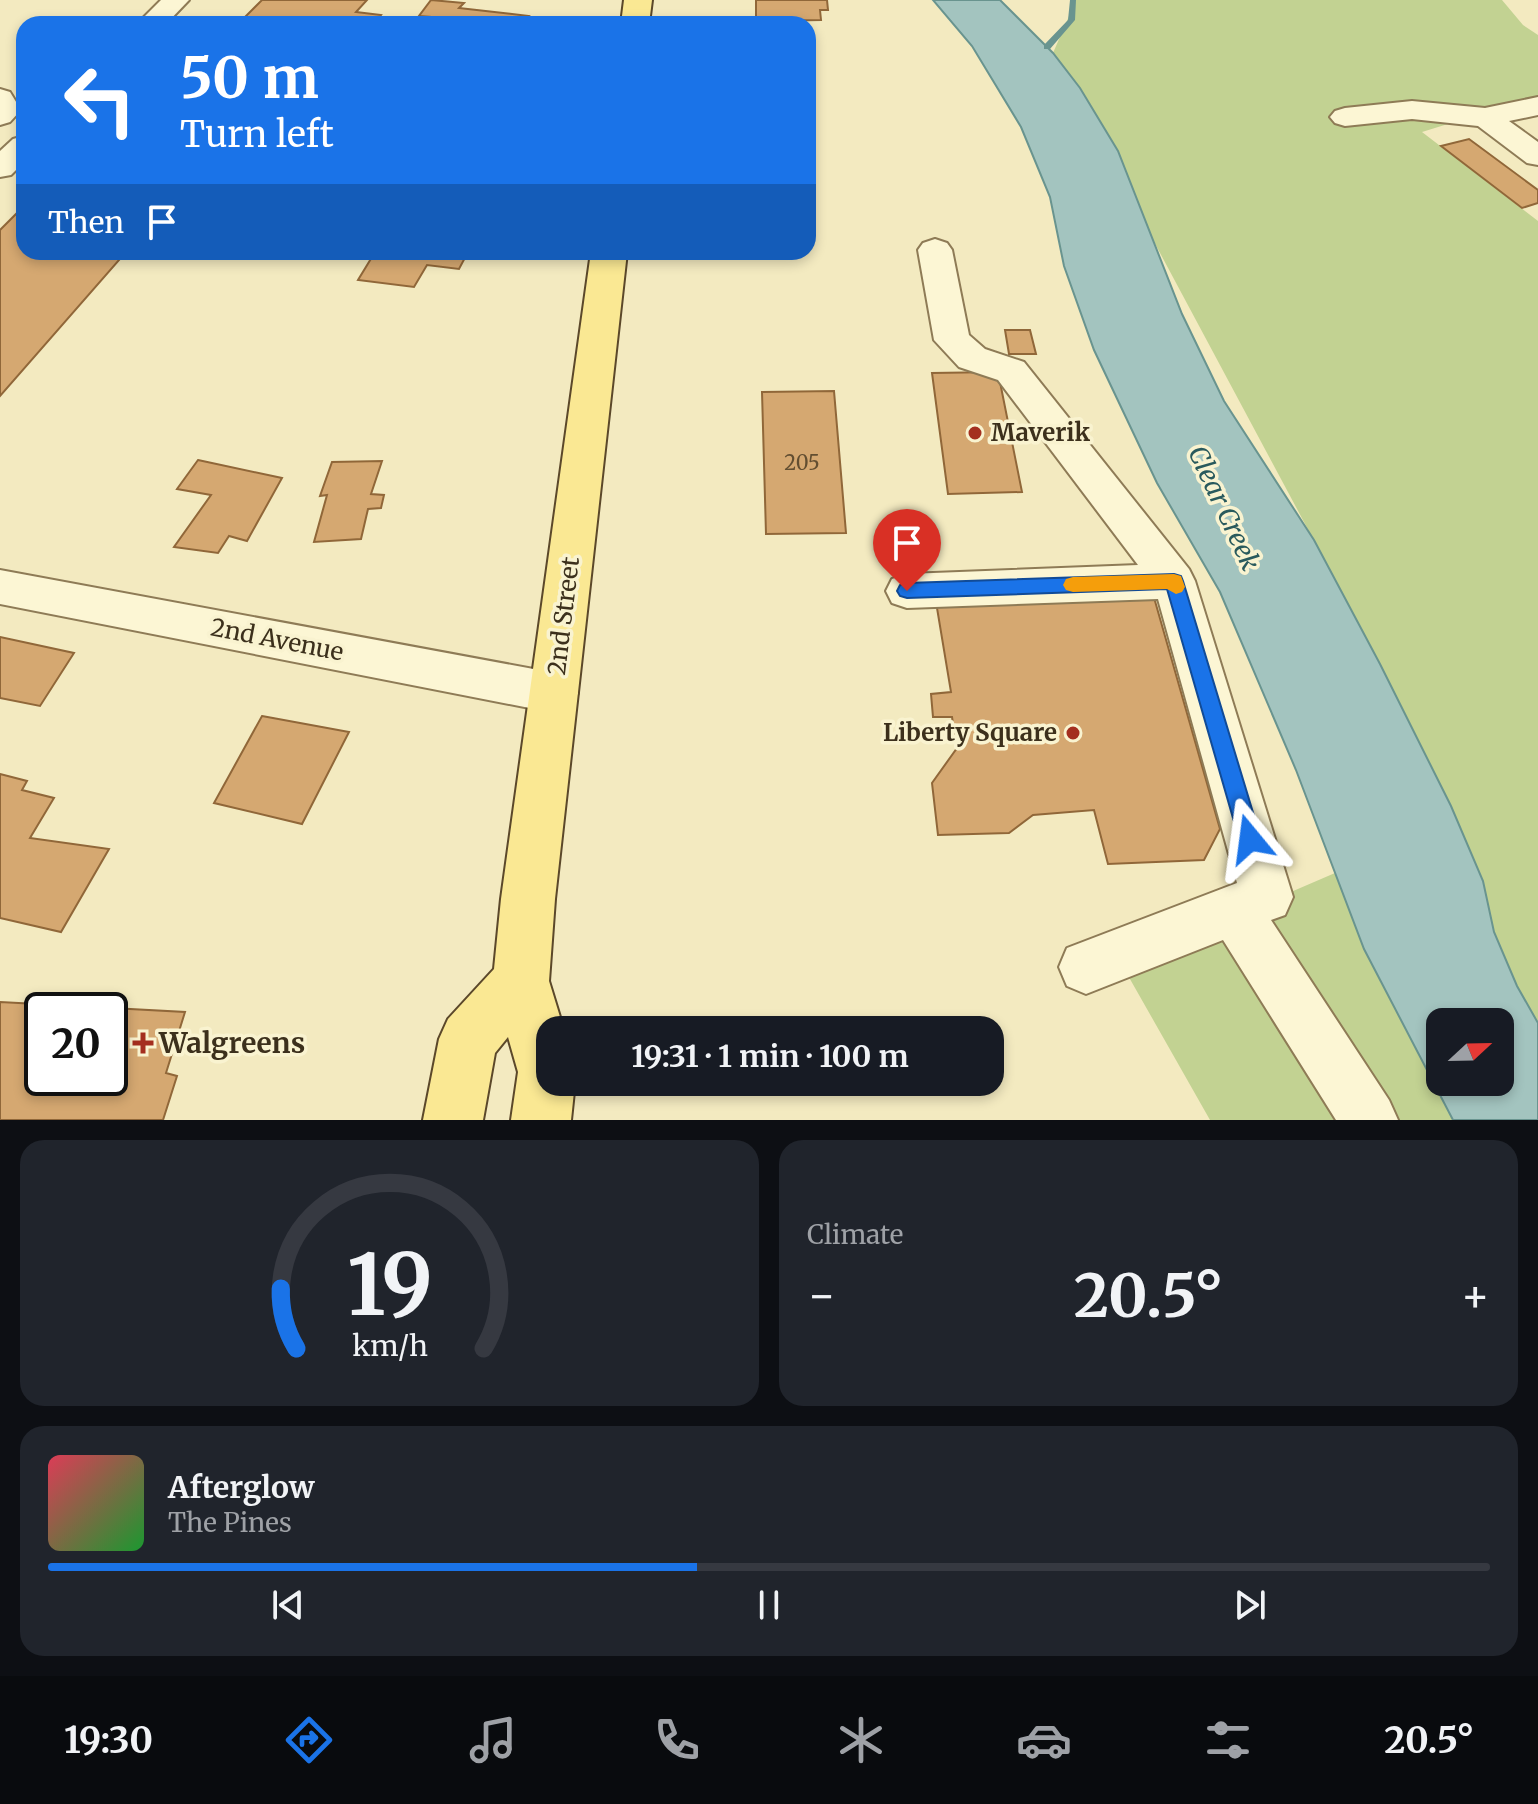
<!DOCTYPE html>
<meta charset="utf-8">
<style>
body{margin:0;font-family:Merriweather,serif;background:#20242c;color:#f1f3f6;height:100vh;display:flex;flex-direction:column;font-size:30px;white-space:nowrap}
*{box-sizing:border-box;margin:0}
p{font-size:26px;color:#9ea1a6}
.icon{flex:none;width:44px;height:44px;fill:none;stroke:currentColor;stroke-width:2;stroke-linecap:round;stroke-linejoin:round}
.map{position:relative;height:1120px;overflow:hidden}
.details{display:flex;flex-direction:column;gap:20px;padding:20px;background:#0d0f14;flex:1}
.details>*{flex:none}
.banner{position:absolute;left:16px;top:16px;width:800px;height:244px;border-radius:24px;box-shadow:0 4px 12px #0003;background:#1a73e8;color:#fff;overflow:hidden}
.needle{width:52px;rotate:68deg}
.controls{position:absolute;left:1426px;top:1008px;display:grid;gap:16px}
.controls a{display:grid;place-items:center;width:88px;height:88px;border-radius:16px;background:#171b24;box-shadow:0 4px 12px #0003;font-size:40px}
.speed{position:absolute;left:24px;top:992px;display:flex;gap:16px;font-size:40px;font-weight:700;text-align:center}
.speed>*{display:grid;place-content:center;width:104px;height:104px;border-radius:50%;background:#171b24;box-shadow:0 4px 12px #0003;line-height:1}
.speed .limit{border:4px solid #111;border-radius:12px;background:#fff;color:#111}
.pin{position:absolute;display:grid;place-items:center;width:68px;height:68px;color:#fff;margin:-82px -34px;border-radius:50% 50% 50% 0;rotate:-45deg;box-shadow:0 0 8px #0007}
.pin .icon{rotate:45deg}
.me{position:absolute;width:88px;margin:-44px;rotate:344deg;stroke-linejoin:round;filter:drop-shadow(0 0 6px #0008)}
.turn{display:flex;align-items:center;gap:28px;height:168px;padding:0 32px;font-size:36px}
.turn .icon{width:104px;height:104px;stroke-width:2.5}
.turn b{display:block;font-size:56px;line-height:68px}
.then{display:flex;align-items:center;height:76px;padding:0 32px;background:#0003;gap:16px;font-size:30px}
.big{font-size:60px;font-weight:700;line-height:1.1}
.details .tile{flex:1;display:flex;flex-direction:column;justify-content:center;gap:12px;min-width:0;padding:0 28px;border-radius:24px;background:#20242c}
.details .dial{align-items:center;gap:0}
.dial svg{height:208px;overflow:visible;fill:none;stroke:#363941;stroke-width:7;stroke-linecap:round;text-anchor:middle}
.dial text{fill:#f1f3f6;stroke:none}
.song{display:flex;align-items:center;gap:24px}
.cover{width:96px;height:96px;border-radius:12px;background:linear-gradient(135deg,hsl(350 70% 55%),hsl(130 70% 35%))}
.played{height:8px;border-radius:4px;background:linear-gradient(90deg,#1a73e8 45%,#363941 45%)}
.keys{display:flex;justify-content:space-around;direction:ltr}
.heat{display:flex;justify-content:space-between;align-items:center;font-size:44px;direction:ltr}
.details .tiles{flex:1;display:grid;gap:20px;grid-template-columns:1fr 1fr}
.tile:last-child{grid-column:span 2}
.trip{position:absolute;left:536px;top:1016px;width:468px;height:80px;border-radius:24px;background:#171b24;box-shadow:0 4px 12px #0003;font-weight:700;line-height:80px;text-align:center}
.menu{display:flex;height:128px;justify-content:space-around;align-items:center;background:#090b0e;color:#9ea1a6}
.menu .icon{width:56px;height:56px}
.menu .selected{color:#1a73e8}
.menu b{font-size:36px;color:#f1f3f6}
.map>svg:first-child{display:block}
.green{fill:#c2d292}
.water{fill:#a3c4bf;stroke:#69948f;stroke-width:2;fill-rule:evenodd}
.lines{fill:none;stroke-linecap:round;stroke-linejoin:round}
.stream{fill:#69948f;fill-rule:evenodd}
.building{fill:#d5a871;stroke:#906739;stroke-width:2;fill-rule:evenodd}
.minor-casing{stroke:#8e7b56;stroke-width:4}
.major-casing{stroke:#5b482a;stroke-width:4}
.minor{fill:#fcf6d4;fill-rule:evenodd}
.major{fill:#fae893;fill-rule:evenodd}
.route{fill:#1a73e8;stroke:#114b97;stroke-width:2}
.slow{fill:#f59e0b}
.poi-dot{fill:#a42f1f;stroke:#f9f3d0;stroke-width:3}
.labels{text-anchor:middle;stroke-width:7;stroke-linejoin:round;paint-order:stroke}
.number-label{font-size:20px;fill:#624e31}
.poi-label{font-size:24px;font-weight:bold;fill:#3c301c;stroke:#f9f3d0;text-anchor:start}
.street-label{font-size:24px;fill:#3c301c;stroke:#f9f3d0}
.water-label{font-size:26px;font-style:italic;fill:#295a5d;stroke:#f9f3d0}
.near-poi-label{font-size:28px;font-weight:bold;fill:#3c301c;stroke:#f9f3d0;text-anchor:start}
</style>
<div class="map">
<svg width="1538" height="1120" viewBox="0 0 1538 1120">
<rect width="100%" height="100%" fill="#f3eac0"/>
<g class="green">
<polygon points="1076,0 1502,0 1523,25 1538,35 1538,96 1422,132 1538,221 1538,1023 1517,986 1494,932 1483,881 1451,806 1380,664 1053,53"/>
<polygon points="1335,873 1364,949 1453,1120 1210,1120 1122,965"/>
</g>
<path class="water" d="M933 0H1000L1053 53 1080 88 1118 151 1182 314 1224 401 1314 540 1380 664 1451 806 1483 881 1494 932 1517 986 1538 1023V1120H1453L1364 949 1296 770 1220 592 1157 483 1094 350 1064 266 1050 197 1021 127 972 46ZM1440 1022H1500V1082H1440Z"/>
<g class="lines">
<polygon class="stream" points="1070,0 1076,0 1075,20 1050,49 1044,49 1044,45 1068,20"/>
</g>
<g class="building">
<polygon points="262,0 367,0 356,12 381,15 374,24 241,21"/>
<polygon points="431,0 464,3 459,8 529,16 524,24 441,24 446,18 419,16"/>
<polygon points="756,0 827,0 828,10 820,10 821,20 756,21"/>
<polygon points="1469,139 1538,190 1538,203 1522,208 1441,146"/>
<polygon points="24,206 24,252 126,252 0,396 0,230"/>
<polygon points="329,252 468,252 459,269 427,265 414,287 358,280 372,257"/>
<polygon points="1005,330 1030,330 1036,354 1009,354"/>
<polygon points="998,372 1022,492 948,494 932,373"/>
<polygon points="834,391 846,533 766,534 762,392"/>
<polygon points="198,460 282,478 247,541 229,536 218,553 174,547 211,495 177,489"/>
<polygon points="382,461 371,494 384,495 381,508 368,509 361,539 314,542 327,495 320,496 332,462"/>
<polygon points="1151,587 1220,829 1204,860 1108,864 1094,810 1033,815 1009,833 938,835 932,783 957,748 952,717 933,717 931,694 951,692 935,596"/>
<polygon points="0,637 74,653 40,706 0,698"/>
<polygon points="262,716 349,732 302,824 214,803"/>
<polygon points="0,774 27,781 22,790 54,798 30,838 109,849 61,932 0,918"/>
<path d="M0 1002 185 1012 166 1073 177 1076 163 1120H0ZM42 1010H110V1078H42Z"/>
</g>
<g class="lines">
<defs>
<g id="minor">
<polygon points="161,0 189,0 166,24 137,24"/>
<polygon points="0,89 10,92 21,110 10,122 0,125"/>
<polygon points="1538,97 1538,115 1509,121 1538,142 1538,165 1527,163 1478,126 1412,119 1345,126 1335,123 1330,117 1335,111 1345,108 1412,101 1485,108"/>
<polygon points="24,136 24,162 11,175 0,177 0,151 13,139"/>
<polygon points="935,239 947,243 952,250 969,335 985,349 1024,362 1189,569 1195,581 1293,897 1285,915 1271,920 1389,1100 1398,1120 1336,1120 1223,940 1086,994 1067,986 1059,967 1067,948 1237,883 1158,599 907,608 892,603 886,591 892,579 907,574 1138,565 998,380 959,367 934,340 918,250 923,243"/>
<polygon points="0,570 555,673 571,679 578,693 571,707 555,713 0,604"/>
</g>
<g id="major">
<polygon points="624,0 652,0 649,24 621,24"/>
<polygon points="591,252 627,252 555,899 549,981 564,1030 550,1030 550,1082 575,1082 571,1120 511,1120 518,1072 508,1037 495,1053 483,1120 423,1120 439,1039 448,1019 494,969 501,899"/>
</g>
</defs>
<use href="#minor" class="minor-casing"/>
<use href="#major" class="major-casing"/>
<use href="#minor" class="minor"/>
<use href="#major" class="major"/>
</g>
<polygon class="route" points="1174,574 1181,576 1183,581 1261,839 1257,846 1250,849 1242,846 1239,839 1167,589 907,598 900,596 897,591 900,585 907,583"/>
<polygon class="slow" points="1174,574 1181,576 1185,587 1182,592 1176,594 1167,589 1073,592 1066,590 1063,585 1066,579 1073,577"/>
<g class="poi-dot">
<circle cx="975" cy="433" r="8"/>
<circle cx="1073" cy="733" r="8"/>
<path d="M139 1031h8v8h8v8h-8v8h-8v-8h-8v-8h8z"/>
</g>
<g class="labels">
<g class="number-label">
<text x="802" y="470">205</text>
</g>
<g class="poi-label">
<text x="991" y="441">Maverik</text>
<text x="1057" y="741" text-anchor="end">Liberty Square</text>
</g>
<g class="street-label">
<text transform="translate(564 616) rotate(-83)" y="8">2nd Street</text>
<text transform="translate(277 640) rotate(11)" y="8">2nd Avenue</text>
</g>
<g class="water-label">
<text transform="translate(1224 508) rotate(65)" y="9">Clear Creek</text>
</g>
<g class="near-poi-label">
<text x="159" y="1053">Walgreens</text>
</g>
</g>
</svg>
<div class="controls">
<a><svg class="needle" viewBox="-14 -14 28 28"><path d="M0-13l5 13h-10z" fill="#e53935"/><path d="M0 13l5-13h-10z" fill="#9ea1a6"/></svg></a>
</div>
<div class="speed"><div class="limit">20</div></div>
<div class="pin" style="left:907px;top:591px;background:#d93025"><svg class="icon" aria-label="arrive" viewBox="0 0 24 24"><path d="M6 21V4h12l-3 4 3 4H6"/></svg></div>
<svg class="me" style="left:1250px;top:839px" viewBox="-20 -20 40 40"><path d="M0-17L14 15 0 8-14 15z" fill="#1a73e8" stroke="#fff" stroke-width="4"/></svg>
<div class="trip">19:31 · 1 min · 100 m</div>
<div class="banner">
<div class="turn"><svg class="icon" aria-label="left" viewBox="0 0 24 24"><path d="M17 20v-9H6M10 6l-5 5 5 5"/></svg><div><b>50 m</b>Turn left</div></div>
<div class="then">Then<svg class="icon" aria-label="arrive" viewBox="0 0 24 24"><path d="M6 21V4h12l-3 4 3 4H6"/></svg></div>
</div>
</div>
<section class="details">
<div class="tiles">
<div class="tile dial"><svg viewBox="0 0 100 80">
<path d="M14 69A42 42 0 1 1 86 69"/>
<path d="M14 69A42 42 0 0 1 8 46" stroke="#1a73e8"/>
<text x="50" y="56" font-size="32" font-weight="700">19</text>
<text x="50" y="72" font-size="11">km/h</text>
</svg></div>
<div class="tile"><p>Climate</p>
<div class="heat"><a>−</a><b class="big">20.5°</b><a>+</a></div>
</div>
<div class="tile">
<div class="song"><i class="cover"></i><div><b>Afterglow</b><p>The Pines</p></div></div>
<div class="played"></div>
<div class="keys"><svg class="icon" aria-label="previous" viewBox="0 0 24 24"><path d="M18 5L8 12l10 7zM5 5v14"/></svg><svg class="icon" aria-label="pause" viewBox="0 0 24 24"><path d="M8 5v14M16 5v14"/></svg><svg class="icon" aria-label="next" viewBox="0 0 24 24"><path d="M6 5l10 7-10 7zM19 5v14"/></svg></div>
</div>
</div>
</section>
<nav class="menu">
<b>19:30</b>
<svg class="icon selected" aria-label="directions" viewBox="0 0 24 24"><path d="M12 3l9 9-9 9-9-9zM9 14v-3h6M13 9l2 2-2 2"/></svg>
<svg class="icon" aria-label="music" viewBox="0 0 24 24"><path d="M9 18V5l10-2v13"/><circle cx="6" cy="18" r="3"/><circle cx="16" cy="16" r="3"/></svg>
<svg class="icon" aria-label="phone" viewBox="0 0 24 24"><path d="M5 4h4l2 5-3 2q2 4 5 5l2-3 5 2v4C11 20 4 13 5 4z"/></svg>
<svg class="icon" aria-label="climate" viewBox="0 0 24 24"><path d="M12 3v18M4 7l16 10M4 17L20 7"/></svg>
<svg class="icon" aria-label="car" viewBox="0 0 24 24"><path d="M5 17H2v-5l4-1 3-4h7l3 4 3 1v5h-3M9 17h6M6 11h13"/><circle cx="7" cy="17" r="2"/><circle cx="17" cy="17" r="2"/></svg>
<svg class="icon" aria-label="filters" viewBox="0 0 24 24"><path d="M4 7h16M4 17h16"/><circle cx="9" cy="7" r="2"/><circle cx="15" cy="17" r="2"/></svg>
<b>20.5°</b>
</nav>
